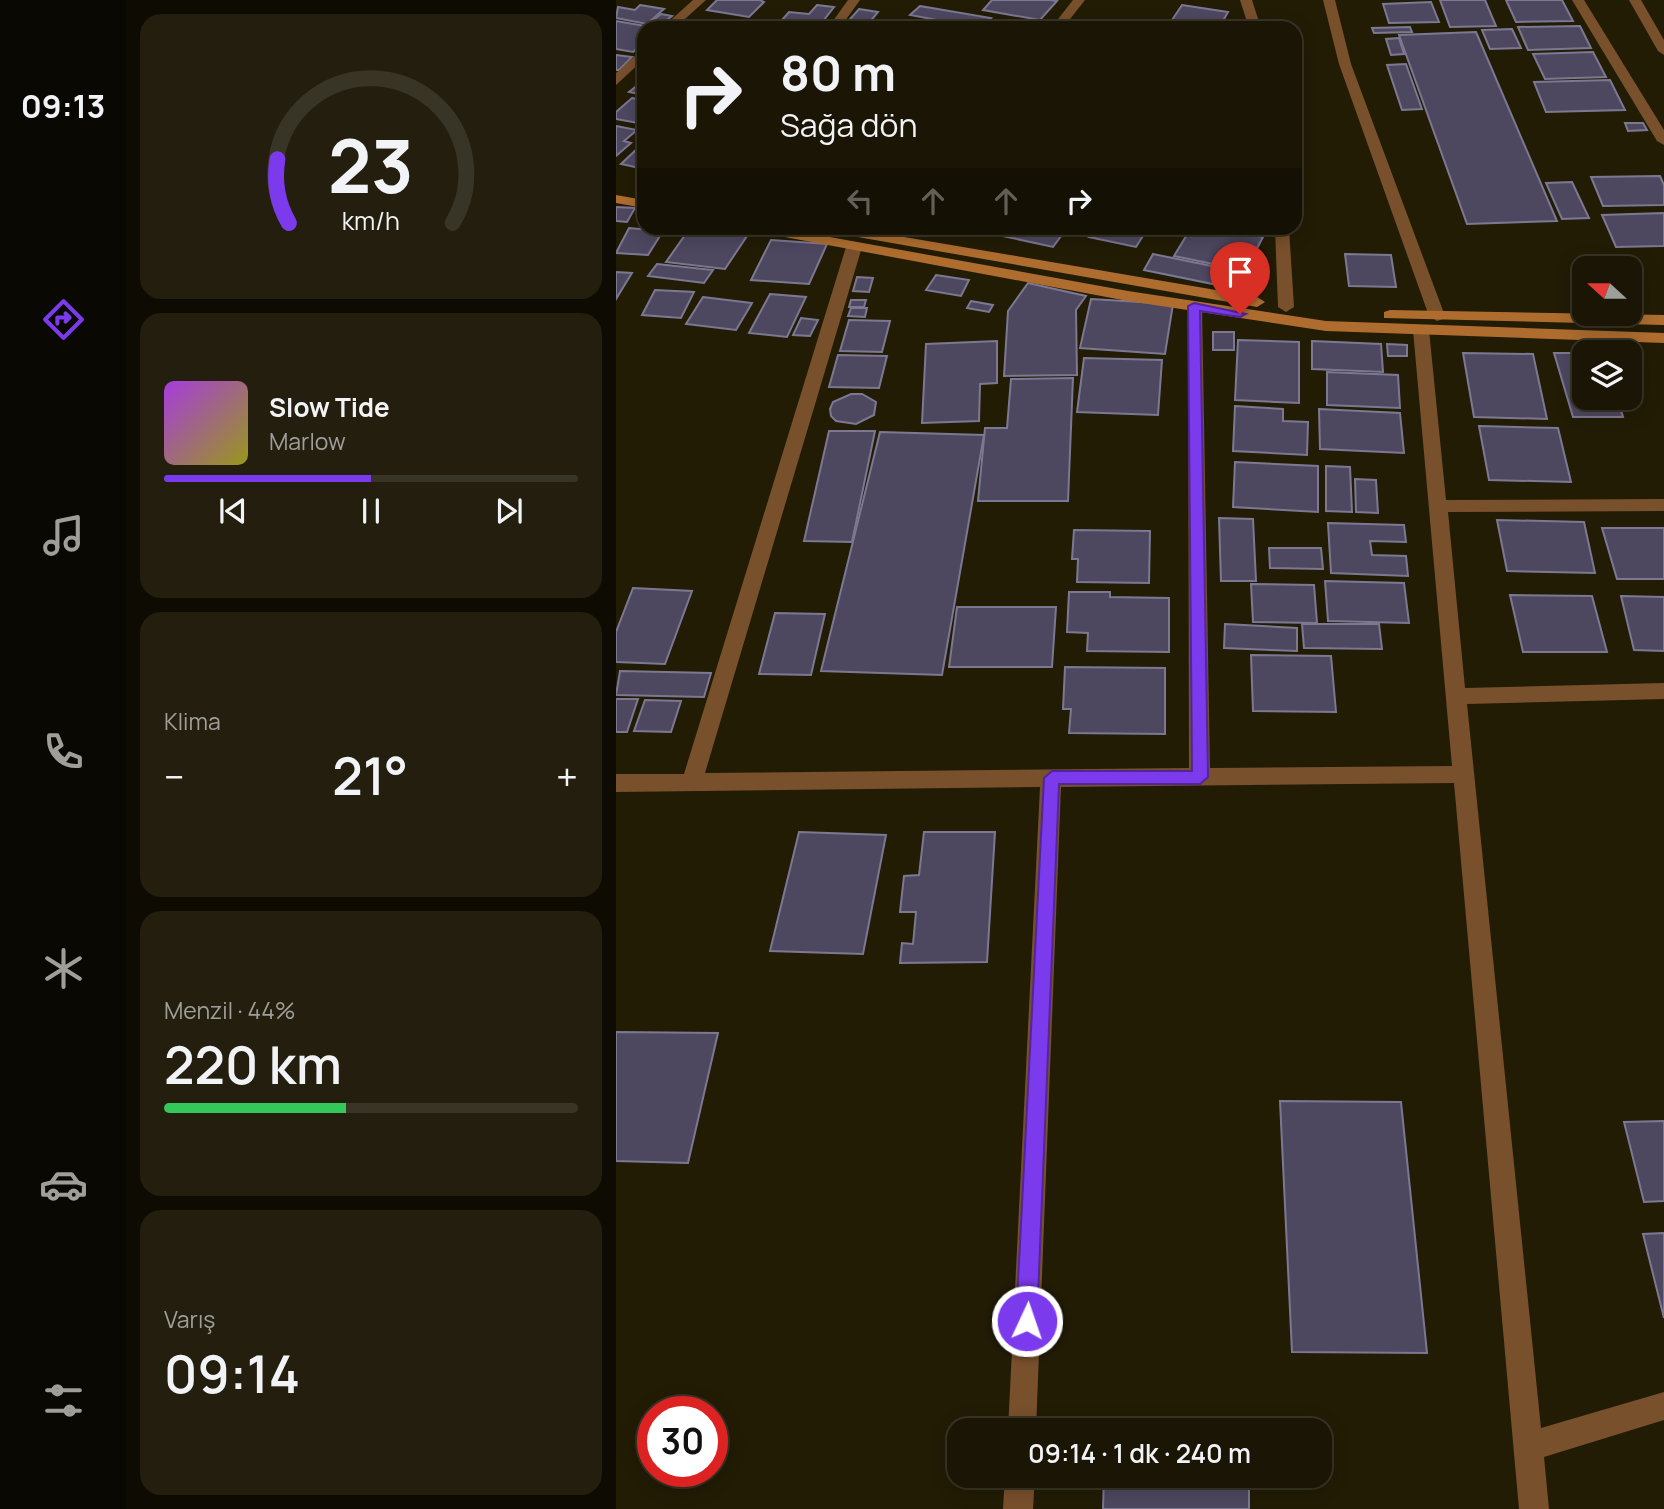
<!DOCTYPE html>
<html lang="tr">
<meta charset="utf-8">
<style>
body{margin:0;font-family:Manrope,sans-serif;background:#231e0e;color:#f1f3f6;height:100vh;display:flex;flex-direction:column;font-size:26px;white-space:nowrap}
*{box-sizing:border-box;margin:0}
p{font-size:23px;color:#9f9f9a}
.icon{flex:none;width:38px;height:38px;fill:none;stroke:currentColor;stroke-width:2;stroke-linecap:round;stroke-linejoin:round}
.map{position:relative;flex:1;overflow:hidden}
.panel{display:flex;flex-direction:column;gap:14px;padding:14px;background:#0e0c02;width:490px}
.panel>*{flex:none}
.hud{position:absolute;left:21px;top:21px;width:665px;height:214px;border-radius:21px;box-shadow:0 4px 18px #0003,0 0 0 2px #383426;background:#1a1504;color:#f1f3f6;overflow:hidden}
.needle{width:46px;rotate:291deg}
.tools{position:absolute;left:956px;top:256px;display:grid;gap:14px}
.tools a{display:grid;place-items:center;width:70px;height:70px;border-radius:14px;background:#1a1504;box-shadow:0 4px 18px #0003,0 0 0 2px #383426;font-size:35px}
.speed{position:absolute;left:21px;top:1396px;display:flex;gap:14px;font-size:35px;font-weight:700;text-align:center}
.speed>*{display:grid;place-content:center;width:91px;height:91px;border-radius:50%;background:#1a1504;box-shadow:0 4px 18px #0003,0 0 0 2px #383426;line-height:1}
.speed .limit{border:10px solid #d22;background:#fff;color:#111}
.pin{position:absolute;display:grid;place-items:center;width:60px;height:60px;color:#fff;margin:-72px -30px;border-radius:50% 50% 50% 0;rotate:-45deg;box-shadow:0 0 7px #0007}
.pin .icon{rotate:45deg}
.me{position:absolute;width:77px;margin:-38px;rotate:3deg;stroke-linejoin:round;filter:drop-shadow(0 0 5px #0008)}
.turn{display:flex;align-items:center;gap:24px;height:147px;padding:0 28px;font-size:32px}
.turn .icon{width:91px;height:91px;stroke-width:2.5}
.turn b{display:block;font-size:49px;line-height:60px}
.lanes{display:flex;align-items:center;height:66px;padding:0 28px;background:#0003;justify-content:center;gap:35px;direction:ltr}
.lanes .off{opacity:.35}
.big{font-size:52px;font-weight:600;line-height:1.1}
.panel .card{flex:1;display:flex;flex-direction:column;justify-content:center;gap:10px;min-width:0;padding:0 24px;border-radius:21px;background:#231e0e}
.panel .dial{align-items:center;gap:0}
.dial svg{height:182px;overflow:visible;fill:none;stroke:#383426;stroke-width:7;stroke-linecap:round;text-anchor:middle}
.dial text{fill:#f1f3f6;stroke:none}
.song{display:flex;align-items:center;gap:21px}
.cover{width:84px;height:84px;border-radius:10px;background:linear-gradient(135deg,hsl(280 70% 55%),hsl(60 70% 35%))}
.played{height:7px;border-radius:4px;background:linear-gradient(90deg,#7c3aed 50%,#383426 50%)}
.keys{display:flex;justify-content:space-around;direction:ltr}
.heat{display:flex;justify-content:space-between;align-items:center;font-size:38px;direction:ltr}
.charge{height:10px;border-radius:5px;background:linear-gradient(90deg,#34c759 44%,#383426 0)}
.trip{position:absolute;left:331px;top:1418px;width:385px;height:70px;border-radius:21px;background:#1a1504;box-shadow:0 4px 18px #0003,0 0 0 2px #383426;font-weight:600;line-height:70px;text-align:center}
main{display:flex;flex:1;min-height:0}
.dock{display:flex;flex-direction:column;width:126px;justify-content:space-around;align-items:center;background:#0a0802;color:#9f9f9a}
.dock .icon{width:49px;height:49px}
.dock .current{color:#7c3aed}
.dock b{font-size:32px;color:#f1f3f6}
.map>svg:first-child{display:block}
.building{fill:#4d4860;stroke:#7d7892;stroke-width:2}
.lines{fill:none;stroke-linecap:round;stroke-linejoin:round}
.street{fill:#79502c;fill-rule:evenodd}
.secondary{fill:#ae6d2f;fill-rule:evenodd}
.route{fill:#7c3aed;stroke:#51269a;stroke-width:2}
</style>
<main>
<nav class="dock">
<b>09:13</b>
<svg class="icon current" aria-label="directions" viewBox="0 0 24 24"><path d="M12 3l9 9-9 9-9-9zM9 14v-3h6M13 9l2 2-2 2"/></svg>
<svg class="icon" aria-label="music" viewBox="0 0 24 24"><path d="M9 18V5l10-2v13"/><circle cx="6" cy="18" r="3"/><circle cx="16" cy="16" r="3"/></svg>
<svg class="icon" aria-label="phone" viewBox="0 0 24 24"><path d="M5 4h4l2 5-3 2q2 4 5 5l2-3 5 2v4C11 20 4 13 5 4z"/></svg>
<svg class="icon" aria-label="climate" viewBox="0 0 24 24"><path d="M12 3v18M4 7l16 10M4 17L20 7"/></svg>
<svg class="icon" aria-label="car" viewBox="0 0 24 24"><path d="M5 17H2v-5l4-1 3-4h7l3 4 3 1v5h-3M9 17h6M6 11h13"/><circle cx="7" cy="17" r="2"/><circle cx="17" cy="17" r="2"/></svg>
<svg class="icon" aria-label="filters" viewBox="0 0 24 24"><path d="M4 7h16M4 17h16"/><circle cx="9" cy="7" r="2"/><circle cx="15" cy="17" r="2"/></svg>
</nav>
<section class="panel">
<div class="card dial"><svg viewBox="0 0 100 80">
<path d="M14 69A42 42 0 1 1 86 69"/>
<path d="M14 69A42 42 0 0 1 9 41" stroke="#7c3aed"/>
<text x="50" y="56" font-size="32" font-weight="700">23</text>
<text x="50" y="72" font-size="11">km/h</text>
</svg></div>
<div class="card">
<div class="song"><i class="cover"></i><div><b>Slow Tide</b><p>Marlow</p></div></div>
<div class="played"></div>
<div class="keys"><svg class="icon" aria-label="previous" viewBox="0 0 24 24"><path d="M18 5L8 12l10 7zM5 5v14"/></svg><svg class="icon" aria-label="pause" viewBox="0 0 24 24"><path d="M8 5v14M16 5v14"/></svg><svg class="icon" aria-label="next" viewBox="0 0 24 24"><path d="M6 5l10 7-10 7zM19 5v14"/></svg></div>
</div>
<div class="card"><p>Klima</p>
<div class="heat"><a>−</a><b class="big">21°</b><a>+</a></div>
</div>
<div class="card"><p>Menzil · 44%</p><b class="big">220 km</b><div class="charge"></div></div>
<div class="card"><p>Varış</p><b class="big">09:14</b></div>
</section>
<div class="map">
<svg width="1048" height="1509" viewBox="0 0 1048 1509">
<rect width="100%" height="100%" fill="#221c05"/>
<g class="building">
<polygon points="144,0 148,2 133,17 91,10 101,0"/>
<polygon points="376,0 434,0 441,1 424,20 367,10"/>
<polygon points="824,0 869,0 880,26 834,27"/>
<polygon points="890,0 946,0 957,21 900,22"/>
<polygon points="815,2 823,22 773,23 767,4"/>
<polygon points="24,5 48,9 31,24 0,18 2,7 19,10"/>
<polygon points="201,5 218,7 204,25 165,21 173,12 193,14"/>
<polygon points="566,5 612,12 603,28 552,26"/>
<polygon points="304,6 375,18 363,28 294,15"/>
<polygon points="243,9 262,12 249,28 226,28"/>
<polygon points="45,14 56,16 43,26 32,24"/>
<polygon points="0,21 41,28 28,28 28,42 17,52 0,49"/>
<polygon points="964,26 975,48 912,50 902,27"/>
<polygon points="794,27 796,32 758,33 756,28"/>
<polygon points="896,29 905,48 874,49 866,30"/>
<polygon points="860,32 941,221 851,224 783,35"/>
<polygon points="783,38 788,54 775,55 770,39"/>
<polygon points="977,52 990,77 929,79 917,54"/>
<polygon points="0,55 16,57 3,70 0,70"/>
<polygon points="790,64 806,109 786,110 771,65"/>
<polygon points="28,80 28,95 13,92"/>
<polygon points="994,80 1009,110 930,112 918,82"/>
<polygon points="16,98 28,100 28,124 0,119 0,112"/>
<polygon points="1009,123 1027,123 1031,130 1012,131"/>
<polygon points="0,126 21,130 8,141 15,143 0,156"/>
<polygon points="22,148 28,150 28,169 5,164"/>
<polygon points="1044,176 1048,185 1048,205 987,206 975,177"/>
<polygon points="956,182 973,218 946,219 930,183"/>
<polygon points="0,207 19,208 11,222 0,221"/>
<polygon points="1048,213 1048,246 1000,247 986,215"/>
<polygon points="13,228 47,231 32,255 0,253"/>
<polygon points="74,228 114,228 135,230 109,269 50,262"/>
<polygon points="393,228 451,228 437,247 387,236"/>
<polygon points="480,228 532,228 520,247 473,237"/>
<polygon points="575,228 601,228 647,237 636,258 648,260 641,273 558,256"/>
<polygon points="155,240 211,244 193,284 135,280"/>
<polygon points="537,254 645,276 636,292 528,270"/>
<polygon points="729,254 775,255 780,287 733,286"/>
<polygon points="41,264 97,270 88,283 32,276"/>
<polygon points="0,272 16,273 0,299"/>
<polygon points="320,275 353,280 345,296 310,290"/>
<polygon points="241,277 257,278 253,292 237,291"/>
<polygon points="412,283 470,296 460,310 461,375 388,376 392,311"/>
<polygon points="39,290 78,292 65,318 26,315"/>
<polygon points="154,294 190,297 171,337 133,333"/>
<polygon points="87,297 136,303 120,330 70,324"/>
<polygon points="475,299 557,304 549,354 464,348"/>
<polygon points="235,300 250,300 248,307 233,307"/>
<polygon points="355,301 377,305 373,312 351,308"/>
<polygon points="235,308 251,308 249,317 232,316"/>
<polygon points="185,318 202,320 194,336 177,335"/>
<polygon points="233,320 274,321 266,352 224,351"/>
<rect x="597" y="332" width="21" height="18"/>
<polygon points="622,340 683,342 683,403 619,400"/>
<polygon points="381,341 381,383 364,384 363,421 306,423 310,344"/>
<polygon points="696,341 765,344 767,372 696,369"/>
<polygon points="771,344 791,345 791,356 772,356"/>
<polygon points="847,353 917,354 931,419 858,417"/>
<polygon points="938,353 968,353 968,397 1001,397 1007,417 957,417"/>
<polygon points="222,355 271,356 263,388 213,387"/>
<polygon points="468,358 546,360 542,415 461,412"/>
<polygon points="711,372 782,375 784,408 711,405"/>
<polygon points="457,378 452,501 362,501 369,428 391,428 395,379"/>
<polygon points="235,394 246,394 260,402 258,415 240,424 220,421 215,416 214,409 217,402"/>
<polygon points="619,406 667,409 667,421 692,422 691,455 617,451"/>
<polygon points="703,409 784,413 788,453 704,449"/>
<polygon points="863,426 942,428 955,482 873,480"/>
<polygon points="213,431 259,431 236,542 188,541"/>
<polygon points="264,432 368,435 326,675 205,671"/>
<polygon points="619,462 702,466 702,512 617,507"/>
<polygon points="710,466 734,467 736,512 710,511"/>
<polygon points="739,479 760,480 762,513 740,512"/>
<polygon points="603,518 637,519 640,581 605,581"/>
<polygon points="881,520 968,522 979,573 891,571"/>
<polygon points="712,523 788,525 790,542 754,541 756,555 790,556 792,576 715,573"/>
<polygon points="986,528 1048,528 1048,579 1001,579"/>
<polygon points="458,530 534,531 533,583 461,582 462,559 456,559"/>
<polygon points="653,548 705,548 707,569 654,568"/>
<polygon points="709,581 788,583 793,623 712,621"/>
<polygon points="635,584 698,585 701,623 637,622"/>
<polygon points="17,588 76,591 49,664 0,662 0,632"/>
<polygon points="453,592 494,592 494,597 553,598 553,652 471,651 472,633 451,632"/>
<polygon points="894,595 976,596 991,652 907,652"/>
<polygon points="1005,596 1048,597 1048,651 1018,650"/>
<polygon points="341,607 440,607 436,667 333,667"/>
<polygon points="159,613 209,614 195,675 143,674"/>
<polygon points="609,624 681,628 681,651 608,648"/>
<polygon points="686,624 763,624 766,649 688,648"/>
<polygon points="635,655 715,656 720,712 637,711"/>
<polygon points="449,667 549,668 549,734 453,733 455,709 447,709"/>
<polygon points="4,671 95,673 88,697 0,695"/>
<polygon points="0,699 22,699 11,732 0,732"/>
<polygon points="29,700 65,701 55,732 18,731"/>
<polygon points="183,832 270,835 247,954 154,951"/>
<polygon points="308,832 379,832 371,962 284,963 286,943 297,944 300,912 284,912 288,876 303,875"/>
<polygon points="0,1032 102,1033 72,1163 0,1161"/>
<polygon points="664,1101 785,1102 811,1353 676,1352"/>
<polygon points="1048,1121 1048,1201 1028,1202 1008,1122"/>
<polygon points="1048,1233 1048,1318 1027,1234"/>
<polygon points="488,1475 633,1475 633,1509 487,1509"/>
</g>
<g class="lines">
<g class="street">
<polygon points="77,0 90,0 59,28 46,28"/>
<polygon points="232,0 244,0 224,28 212,28"/>
<polygon points="457,0 469,0 447,28 435,28"/>
<polygon points="624,0 636,0 645,28 633,28"/>
<polygon points="707,0 719,0 735,64 829,316 827,319 821,321 813,316 723,64"/>
<polygon points="956,0 968,0 1048,130 1048,145 1041,141"/>
<polygon points="1013,0 1025,0 1048,40 1048,55 1042,51"/>
<polygon points="28,48 28,59 0,85 0,73"/>
<polygon points="276,228 290,228 280,241 275,242 268,238"/>
<polygon points="659,228 673,228 678,307 670,312 662,307"/>
<polygon points="238,242 246,247 89,773 573,768 572,303 584,303 586,306 594,768 836,766 797,330 799,327 811,327 813,330 830,500 1048,499 1048,511 832,512 849,688 1048,683 1048,699 851,704 925,1428 1048,1392 1048,1420 928,1457 933,1509 903,1509 838,783 445,787 420,1430 392,1430 424,787 0,792 0,774 68,774 230,247"/>
<polygon points="389,1475 419,1475 417,1509 387,1509"/>
</g>
<g class="secondary">
<polygon points="0,195 28,200 28,208 0,203"/>
<polygon points="135,228 164,228 512,291 710,321 1048,333 1048,343 710,331 512,301 142,232"/>
<polygon points="241,229 641,297 649,302 641,307 236,236 236,230"/>
<polygon points="774,310 1048,315 1048,325 768,318 768,312"/>
</g>
</g>
<polygon class="route" points="578,303 630,314 624,317 584,311 592,777 584,784 443,784 421,1321 418,1328 411,1332 403,1328 400,1321 428,778 436,771 576,771 572,306"/>
</svg>
<div class="tools">
<a><svg class="needle" viewBox="-14 -14 28 28"><path d="M0-13l5 13h-10z" fill="#e53935"/><path d="M0 13l5-13h-10z" fill="#9f9f9a"/></svg></a>
<a><svg class="icon" aria-label="layers" viewBox="0 0 24 24"><path d="M12 4l9 5-9 5-9-5zM3 14l9 5 9-5"/></svg></a>
</div>
<div class="speed"><div class="limit">30</div></div>
<div class="pin" style="left:624px;top:314px;background:#d93025"><svg class="icon" aria-label="arrive" viewBox="0 0 24 24"><path d="M6 21V4h12l-3 4 3 4H6"/></svg></div>
<svg class="me" style="left:411px;top:1321px" viewBox="-20 -20 40 40"><circle r="17" fill="#7c3aed" stroke="#fff" stroke-width="3"/><path d="M0-11L8 9 0 5-8 9z" fill="#fff"/></svg>
<div class="trip">09:14 · 1 dk · 240 m</div>
<div class="hud">
<div class="turn"><svg class="icon" aria-label="right" viewBox="0 0 24 24"><path d="M7 20v-9h11M14 6l5 5-5 5"/></svg><div><b>80 m</b>Sağa dön</div></div>
<div class="lanes"><svg class="icon off" aria-label="left" viewBox="0 0 24 24"><path d="M17 20v-9H6M10 6l-5 5 5 5"/></svg><svg class="icon off" aria-label="ahead" viewBox="0 0 24 24"><path d="M12 20V5M6 11l6-6 6 6"/></svg><svg class="icon off" aria-label="ahead" viewBox="0 0 24 24"><path d="M12 20V5M6 11l6-6 6 6"/></svg><svg class="icon" aria-label="right" viewBox="0 0 24 24"><path d="M7 20v-9h11M14 6l5 5-5 5"/></svg></div>
</div>
</div>
</main>
